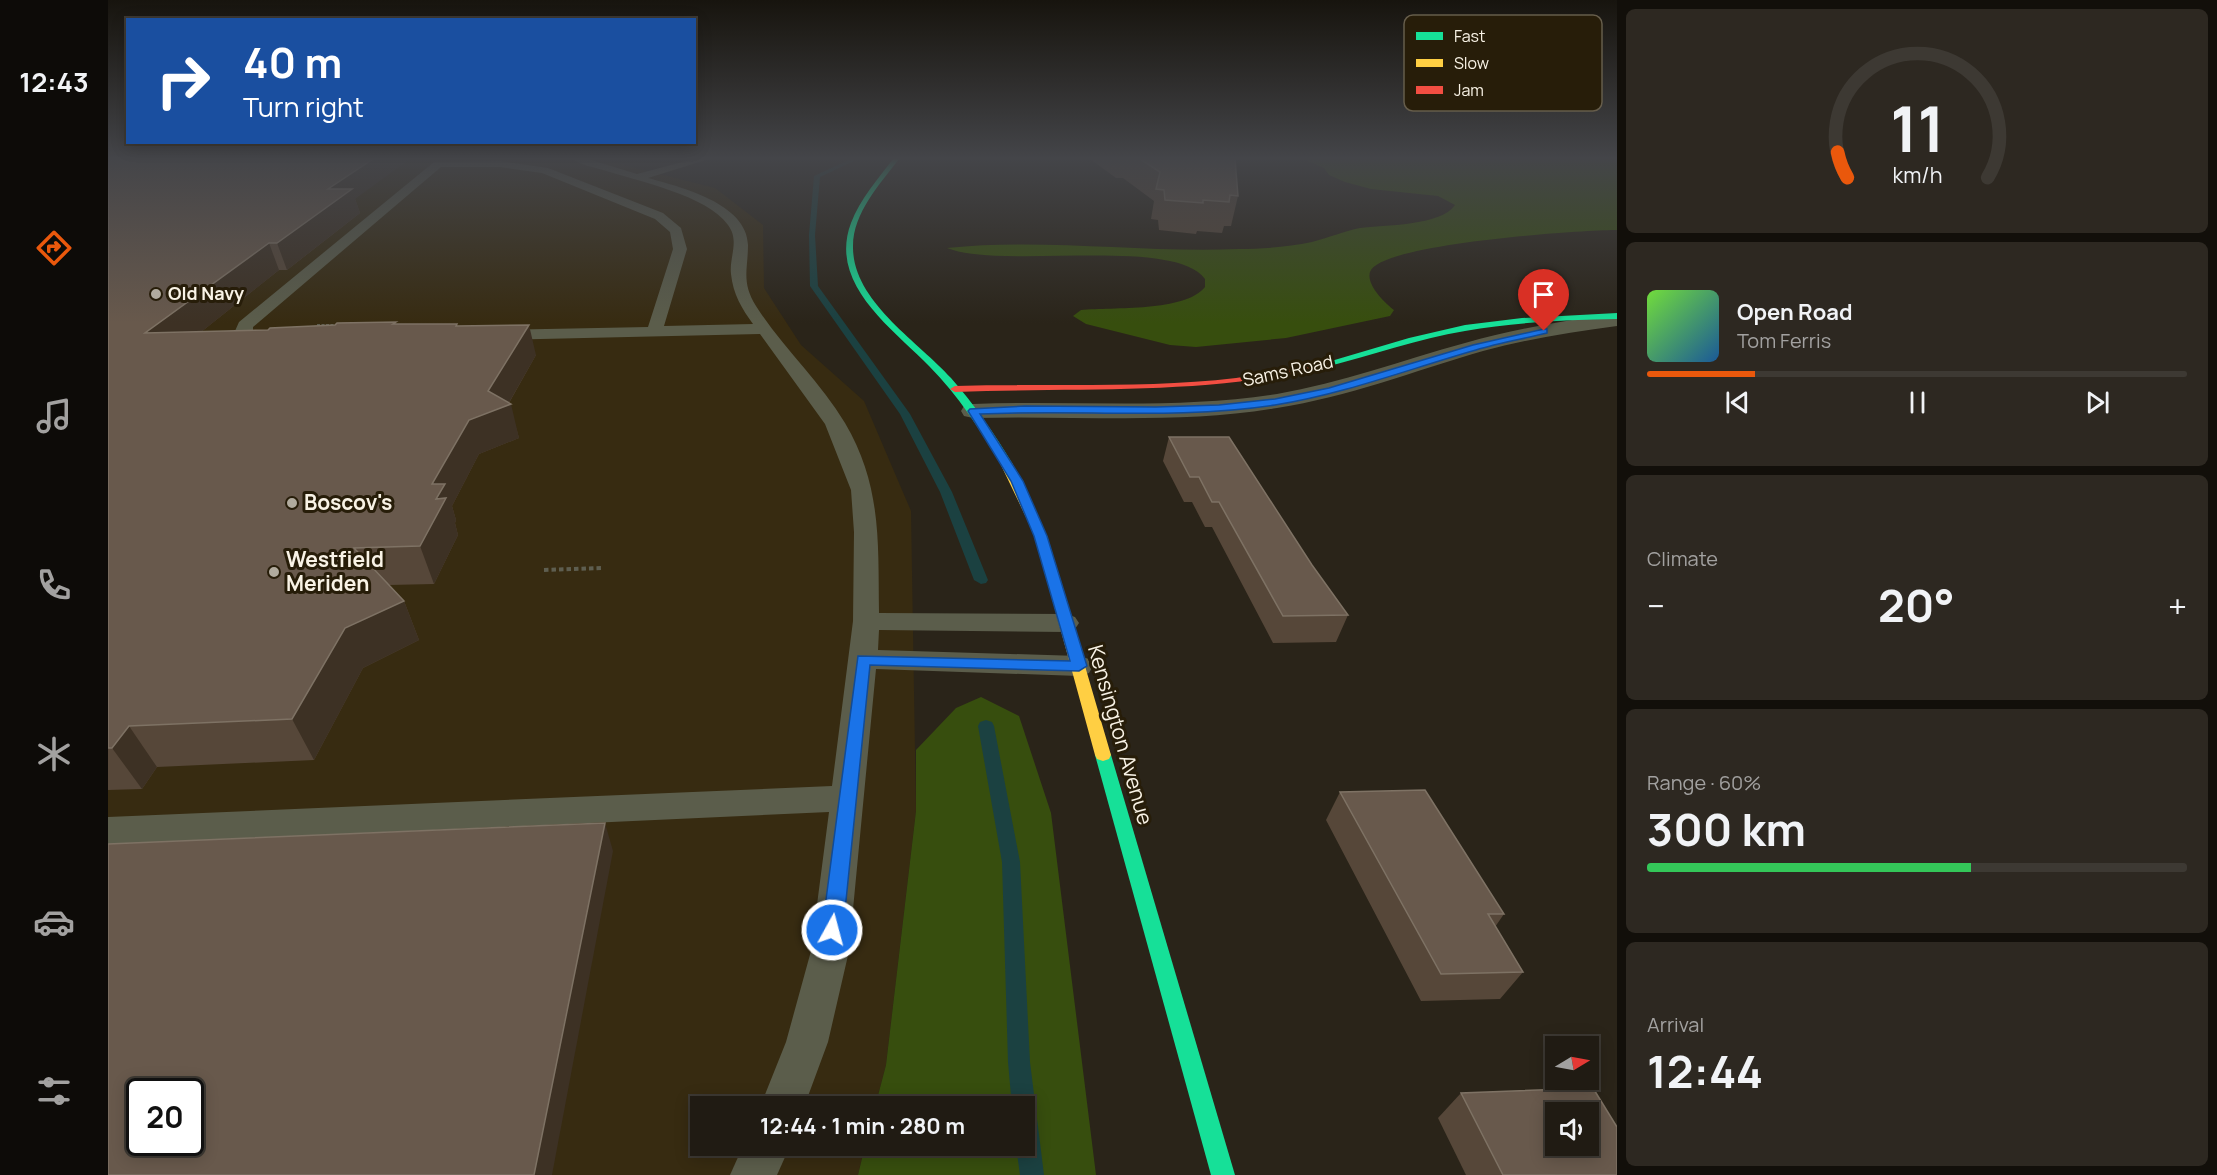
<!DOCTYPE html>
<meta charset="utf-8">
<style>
body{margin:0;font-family:Manrope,sans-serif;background:#2d2821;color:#f1f3f6;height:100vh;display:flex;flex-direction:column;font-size:22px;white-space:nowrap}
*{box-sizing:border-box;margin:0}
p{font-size:20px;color:#a2a1a0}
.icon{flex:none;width:33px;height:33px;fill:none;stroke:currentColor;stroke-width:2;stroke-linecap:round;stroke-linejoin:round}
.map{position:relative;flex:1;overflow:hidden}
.panel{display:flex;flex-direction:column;gap:9px;padding:9px;background:#120f0a;width:600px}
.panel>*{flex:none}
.guide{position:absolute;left:18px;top:18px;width:570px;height:126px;border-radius:0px;box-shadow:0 3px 15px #0003,0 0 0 2px #3d3933;background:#1a4fa0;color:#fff;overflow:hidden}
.needle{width:39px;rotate:80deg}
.fabs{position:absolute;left:1437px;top:1036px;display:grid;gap:12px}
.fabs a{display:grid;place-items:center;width:54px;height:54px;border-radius:0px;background:#201b13;box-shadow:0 3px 15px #0003,0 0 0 2px #3d3933;font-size:30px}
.speed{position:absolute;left:18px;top:1078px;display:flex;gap:12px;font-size:30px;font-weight:700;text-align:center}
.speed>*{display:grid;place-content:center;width:78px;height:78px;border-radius:50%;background:#201b13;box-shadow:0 3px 15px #0003,0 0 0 2px #3d3933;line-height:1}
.speed .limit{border:3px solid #111;border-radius:9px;background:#fff;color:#111}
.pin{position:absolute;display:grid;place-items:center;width:51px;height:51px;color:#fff;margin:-62px -26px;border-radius:50% 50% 50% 0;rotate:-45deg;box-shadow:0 0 6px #0007}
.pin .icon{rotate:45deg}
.me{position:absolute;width:66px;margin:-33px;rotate:7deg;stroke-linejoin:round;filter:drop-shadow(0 0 4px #0008)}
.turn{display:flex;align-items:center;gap:21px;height:126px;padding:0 18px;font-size:27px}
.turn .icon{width:78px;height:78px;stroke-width:2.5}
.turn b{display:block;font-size:42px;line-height:51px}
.big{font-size:45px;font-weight:700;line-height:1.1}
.panel .tile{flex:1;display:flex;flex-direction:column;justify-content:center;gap:9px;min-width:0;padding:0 21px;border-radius:9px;background:#2d2821}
.panel .dial{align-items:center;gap:0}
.dial svg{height:156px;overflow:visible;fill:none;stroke:#3d3933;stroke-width:7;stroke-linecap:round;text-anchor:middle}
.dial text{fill:#f1f3f6;stroke:none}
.song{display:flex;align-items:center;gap:18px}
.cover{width:72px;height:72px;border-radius:9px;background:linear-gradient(135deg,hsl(100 70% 55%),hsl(210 70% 35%))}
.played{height:6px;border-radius:3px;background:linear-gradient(90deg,#ea580c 20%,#3d3933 20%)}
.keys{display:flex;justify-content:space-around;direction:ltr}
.heat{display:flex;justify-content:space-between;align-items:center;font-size:33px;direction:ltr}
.charge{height:9px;border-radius:4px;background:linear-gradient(90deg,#34c759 60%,#3d3933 0)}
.trip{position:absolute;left:582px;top:1096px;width:345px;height:60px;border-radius:0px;background:#201b13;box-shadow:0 3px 15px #0003,0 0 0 2px #3d3933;font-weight:700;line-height:60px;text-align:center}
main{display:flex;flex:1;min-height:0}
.menu{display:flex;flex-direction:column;width:108px;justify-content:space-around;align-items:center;background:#0d0b08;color:#a2a1a0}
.menu .icon{width:42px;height:42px}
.menu .active{color:#ea580c}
.menu b{font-size:27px;color:#f1f3f6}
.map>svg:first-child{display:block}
.built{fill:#372b11;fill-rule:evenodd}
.green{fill:#374e0e}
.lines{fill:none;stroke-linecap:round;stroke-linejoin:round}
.stream{fill:#1b4141;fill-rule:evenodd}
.path-far1{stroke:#5e5e50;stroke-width:2;stroke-dasharray:3 1.5;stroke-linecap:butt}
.path{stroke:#5e5e50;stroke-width:4;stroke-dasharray:4.5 3;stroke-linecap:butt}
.lane{fill:#5b5d4b;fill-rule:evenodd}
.street{fill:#5b5d4b;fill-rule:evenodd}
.fast{fill:#16e098;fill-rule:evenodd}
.slow{fill:#ffcf43;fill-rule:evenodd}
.jam{fill:#f24e42;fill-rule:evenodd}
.wall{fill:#564739}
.shaded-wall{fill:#3d3124}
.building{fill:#68594c;stroke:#7e7264;stroke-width:1.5;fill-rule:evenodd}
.route{fill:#1a73e8;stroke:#114b97;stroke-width:1.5}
.poi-dot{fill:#b1ab9e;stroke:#271d09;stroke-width:2}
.labels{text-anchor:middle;stroke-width:6;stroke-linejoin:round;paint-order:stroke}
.far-poi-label{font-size:18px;font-weight:bold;fill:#f9f3e6;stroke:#271d09;text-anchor:start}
.far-street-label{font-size:18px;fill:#f9f3e6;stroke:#271d09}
.poi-label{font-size:21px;font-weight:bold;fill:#f9f3e6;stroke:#271d09;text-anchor:start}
.street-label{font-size:21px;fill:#f9f3e6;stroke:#271d09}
.key{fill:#271d09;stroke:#665d4b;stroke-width:1.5}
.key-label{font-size:16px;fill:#f9f3e6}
</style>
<main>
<nav class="menu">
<b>12:43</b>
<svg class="icon active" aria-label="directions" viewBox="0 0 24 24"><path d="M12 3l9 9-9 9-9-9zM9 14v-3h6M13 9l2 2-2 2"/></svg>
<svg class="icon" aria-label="music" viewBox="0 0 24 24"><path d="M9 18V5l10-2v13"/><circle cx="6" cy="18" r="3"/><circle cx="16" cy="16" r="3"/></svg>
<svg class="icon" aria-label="phone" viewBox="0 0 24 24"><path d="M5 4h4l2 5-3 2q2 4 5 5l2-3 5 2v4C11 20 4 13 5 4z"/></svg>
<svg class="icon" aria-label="climate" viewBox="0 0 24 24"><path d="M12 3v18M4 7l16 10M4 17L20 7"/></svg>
<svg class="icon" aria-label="car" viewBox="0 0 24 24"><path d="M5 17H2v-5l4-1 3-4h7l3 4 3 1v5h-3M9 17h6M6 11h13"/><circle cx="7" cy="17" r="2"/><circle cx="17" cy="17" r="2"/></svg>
<svg class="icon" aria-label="filters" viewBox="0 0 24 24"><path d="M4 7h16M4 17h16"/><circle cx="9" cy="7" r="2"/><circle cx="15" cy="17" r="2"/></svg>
</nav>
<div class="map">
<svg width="1509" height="1175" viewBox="0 0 1509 1175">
<rect width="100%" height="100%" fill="#2a2419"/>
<path class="built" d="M0 159H498L504 162 607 188 655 225 656 288 693 345 756 401 803 511 808 811 778 1065 767 1107H592V1146H757L750 1175H0ZM32 1092H82V1143H32Z"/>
<g class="green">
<path d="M1196 159H1509V230C1476 230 1271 243 1262 272 1258 285 1277 303 1286 310L1282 316 1178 338 1088 347 1062 345 978 324 965 316 973 310C1005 307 1077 312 1097 287V279C1065 236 895 270 839 248 936 238 1033 253 1131 249 1155 249 1180 247 1204 242 1220 238 1236 231 1252 228 1276 225 1333 226 1347 205L1330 196 1263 189 1237 182 1221 175 1216 168Z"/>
<polygon points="873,697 911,716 943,813 988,1175 750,1175 757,1146 916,1146 916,1107 767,1107 778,1065 808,811 808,750 848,708"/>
</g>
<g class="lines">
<g class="stream">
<polygon points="743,159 750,159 712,177 707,235 710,286 802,414 844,492 880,580 878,583 873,584 866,580 832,492 792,414 702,286 701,235 706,176"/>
<polygon points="878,720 884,722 886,726 912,862 922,1062 936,1175 912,1175 908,1146 916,1146 916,1107 904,1107 900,1062 894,862 870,726 872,722"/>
</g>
<polyline class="path-far1" points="209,325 230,325"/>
<polyline class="path" points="436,570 494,568"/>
<g class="lane">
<path d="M465 159H480L529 174 586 159H601L540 178C572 187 639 203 640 245 640 269 633 282 648 306 674 347 712 381 737 423 774 486 770 542 771 613L958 614 967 617 971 623 967 629 958 632 771 630 770 650 971 656 981 659 985 666 981 673 971 676 768 669 741 951 720 1042 696 1107H652L678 1042 703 951 721 812 0 845V817L724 786 745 621 746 532 743 490 717 424 652 334 389 340 381 335 389 330 540 327 565 249 562 232 547 219 434 173 392 167H333L145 327V332L172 337 174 341 172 345 166 346 133 340 127 331 131 322 326 162 392 161 440 168 555 213 573 228 579 249 556 326 645 324C634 309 625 294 623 274 621 257 632 241 620 225 599 195 529 181 495 170 485 167 472 165 465 159Z"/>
<polygon points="635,1146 682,1146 669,1175 622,1175"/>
</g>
<path class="street" d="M1509 314V326C1464 332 1419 339 1375 351 1306 371 1240 397 1169 408 1069 425 966 415 865 418L856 416 853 411 856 406 865 404C966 400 1068 410 1169 394 1233 383 1295 360 1357 343 1407 329 1458 320 1509 314Z"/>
<g class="fast">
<path d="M785 159H791C772 184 745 213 745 246 744 301 810 341 843 378 866 404 886 433 904 463L902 465H894C872 430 851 396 821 366 784 328 720 284 743 223 752 199 770 179 785 159Z"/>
<path d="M1509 313V319C1458 320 1407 322 1357 331 1310 339 1264 355 1218 367L1213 364 1301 338 1357 325 1414 318Z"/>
<polygon points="995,749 1001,751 1003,755 1127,1175 1103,1175 987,755 989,751"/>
</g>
<polygon class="slow" points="898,460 904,463 939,536 1003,755 1001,759 995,761 989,759 987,755 927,536 892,463"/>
<path class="jam" d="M1218 361 1221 362V366C1098 396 973 387 847 392L842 389 847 386C940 383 1035 389 1128 378 1158 374 1188 368 1218 361Z"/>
</g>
<g class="wall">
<polygon points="0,159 247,199 252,213 179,270 171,270 93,332 160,330 289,324 349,326 428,355 401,403 411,438 371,454 344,506 348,520 347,523 350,535 326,584 281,585 296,601 311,640 255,668 206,760 49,767 34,789 0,790"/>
<polygon points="982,159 1127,159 1130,196 1123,226 1116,226 1114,233 1089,231 1088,234 1051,230 1050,220 1043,219 1046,201 1015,178 1008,178"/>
<polygon points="1061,437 1204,565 1240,615 1228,642 1165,643 1104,527 1097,527 1084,502 1076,502 1055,461"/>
<polygon points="1232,792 1396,914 1387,927 1415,972 1392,999 1313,1001 1218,820"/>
<polygon points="1353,1093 1509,1175 1358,1175 1330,1118"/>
</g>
<g class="shaded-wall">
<polygon points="265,159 302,159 247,199 252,213 179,270 169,243 220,189"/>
<polygon points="161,243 171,270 53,364 37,333"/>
<polygon points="421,325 428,355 399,406 403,404 411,438 371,454 344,506 348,520 347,523 350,535 326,584 312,546 324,484 361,420"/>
<polygon points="296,601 311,640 255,668 206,760 184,719 237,628"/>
<polygon points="21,726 49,767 34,789 4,748"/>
<polygon points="497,823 505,851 444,1175 426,1175"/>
</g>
<g class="building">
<polygon points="0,159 265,159 220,189 244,189 169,243 161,243 37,333 160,330 162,328 227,325 229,323 288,322 285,324 349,324 348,326 421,325 380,391 403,404 361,420 324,484 337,484 328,499 338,498 312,546 246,548 296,601 237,628 184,719 21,726 4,748 0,748"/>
<polygon points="1032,159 1127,159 1130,196 1122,195 1121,202 1095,200 1095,203 1057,200 1056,190 1048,189 1052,172"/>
<polygon points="1061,437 1121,437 1204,565 1240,615 1175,616 1111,502 1104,502 1091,477 1082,477"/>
<polygon points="1317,790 1396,914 1380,914 1415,972 1333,974 1232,792"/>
<path d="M497 823 426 1175H0V844ZM32 1092H82V1143H32Z"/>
<path d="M1485 1088 1509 1127V1175H1395L1353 1093ZM1448 1113H1480V1146H1448Z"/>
</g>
<linearGradient id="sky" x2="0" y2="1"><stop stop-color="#17140e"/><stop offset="0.49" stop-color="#444549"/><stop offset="1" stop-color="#444549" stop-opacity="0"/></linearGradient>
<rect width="1509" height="323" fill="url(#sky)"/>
<path class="route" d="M1436 329H1439V333C1415 339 1391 343 1368 350 1301 369 1236 394 1167 405 1069 420 970 409 872 414L915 481 939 536 979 666 971 671 762 665 735 930 732 936 724 939 717 936 714 930 750 656 962 661 926 536 903 481 860 411 862 409 917 406 1048 407 1111 405 1167 399 1221 388 1365 345Z"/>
<g class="poi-dot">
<circle cx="48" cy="294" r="6"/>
<circle cx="184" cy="503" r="6"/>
<circle cx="166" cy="572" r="6"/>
</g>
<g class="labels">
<g class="far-poi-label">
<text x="60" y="300">Old Navy</text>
</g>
<g class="far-street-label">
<text transform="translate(1180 371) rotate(-12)" y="6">Sams Road</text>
</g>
<g class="poi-label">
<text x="196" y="510">Boscov's</text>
<text x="178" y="567">Westfield<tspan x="178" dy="24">Meriden</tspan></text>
</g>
<g class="street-label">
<text transform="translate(1012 735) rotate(74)" y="7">Kensington Avenue</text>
</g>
</g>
<rect x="1296" y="15" width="198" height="96" rx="9" class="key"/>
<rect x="1308" y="32" width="27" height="8" fill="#16e098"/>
<rect x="1308" y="59" width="27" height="8" fill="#ffcf43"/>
<rect x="1308" y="86" width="27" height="8" fill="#f24e42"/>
<g class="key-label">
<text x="1346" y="42">Fast</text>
<text x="1346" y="69">Slow</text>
<text x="1346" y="96">Jam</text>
</g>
</svg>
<div class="fabs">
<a><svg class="needle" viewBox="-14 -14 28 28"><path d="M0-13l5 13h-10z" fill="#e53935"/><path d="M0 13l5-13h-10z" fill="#a2a1a0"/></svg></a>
<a><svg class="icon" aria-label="sound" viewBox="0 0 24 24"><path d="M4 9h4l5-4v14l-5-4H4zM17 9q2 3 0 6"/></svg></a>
</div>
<div class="speed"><div class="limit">20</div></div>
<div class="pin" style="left:1436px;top:331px;background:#d93025"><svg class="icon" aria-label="arrive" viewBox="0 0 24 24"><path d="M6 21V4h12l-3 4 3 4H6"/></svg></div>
<svg class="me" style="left:724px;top:930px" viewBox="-20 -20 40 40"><circle r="17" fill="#1a73e8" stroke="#fff" stroke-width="3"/><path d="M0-11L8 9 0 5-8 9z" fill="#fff"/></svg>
<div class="trip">12:44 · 1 min · 280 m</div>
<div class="guide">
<div class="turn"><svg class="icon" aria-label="right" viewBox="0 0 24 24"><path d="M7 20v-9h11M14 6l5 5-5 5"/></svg><div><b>40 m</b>Turn right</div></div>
</div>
</div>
<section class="panel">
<div class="tile dial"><svg viewBox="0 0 100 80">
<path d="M14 69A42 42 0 1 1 86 69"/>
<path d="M14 69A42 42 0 0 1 9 56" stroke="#ea580c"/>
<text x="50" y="56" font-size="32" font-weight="700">11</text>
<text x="50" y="72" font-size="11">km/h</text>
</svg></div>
<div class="tile">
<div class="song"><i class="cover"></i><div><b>Open Road</b><p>Tom Ferris</p></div></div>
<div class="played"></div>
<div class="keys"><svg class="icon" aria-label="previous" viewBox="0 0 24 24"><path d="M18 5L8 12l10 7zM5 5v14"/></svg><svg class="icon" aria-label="pause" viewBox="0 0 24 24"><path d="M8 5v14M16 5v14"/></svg><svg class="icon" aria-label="next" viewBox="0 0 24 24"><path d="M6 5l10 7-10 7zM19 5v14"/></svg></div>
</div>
<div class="tile"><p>Climate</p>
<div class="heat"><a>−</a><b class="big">20°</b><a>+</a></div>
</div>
<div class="tile"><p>Range · 60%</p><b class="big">300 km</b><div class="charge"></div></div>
<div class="tile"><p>Arrival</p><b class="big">12:44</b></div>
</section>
</main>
